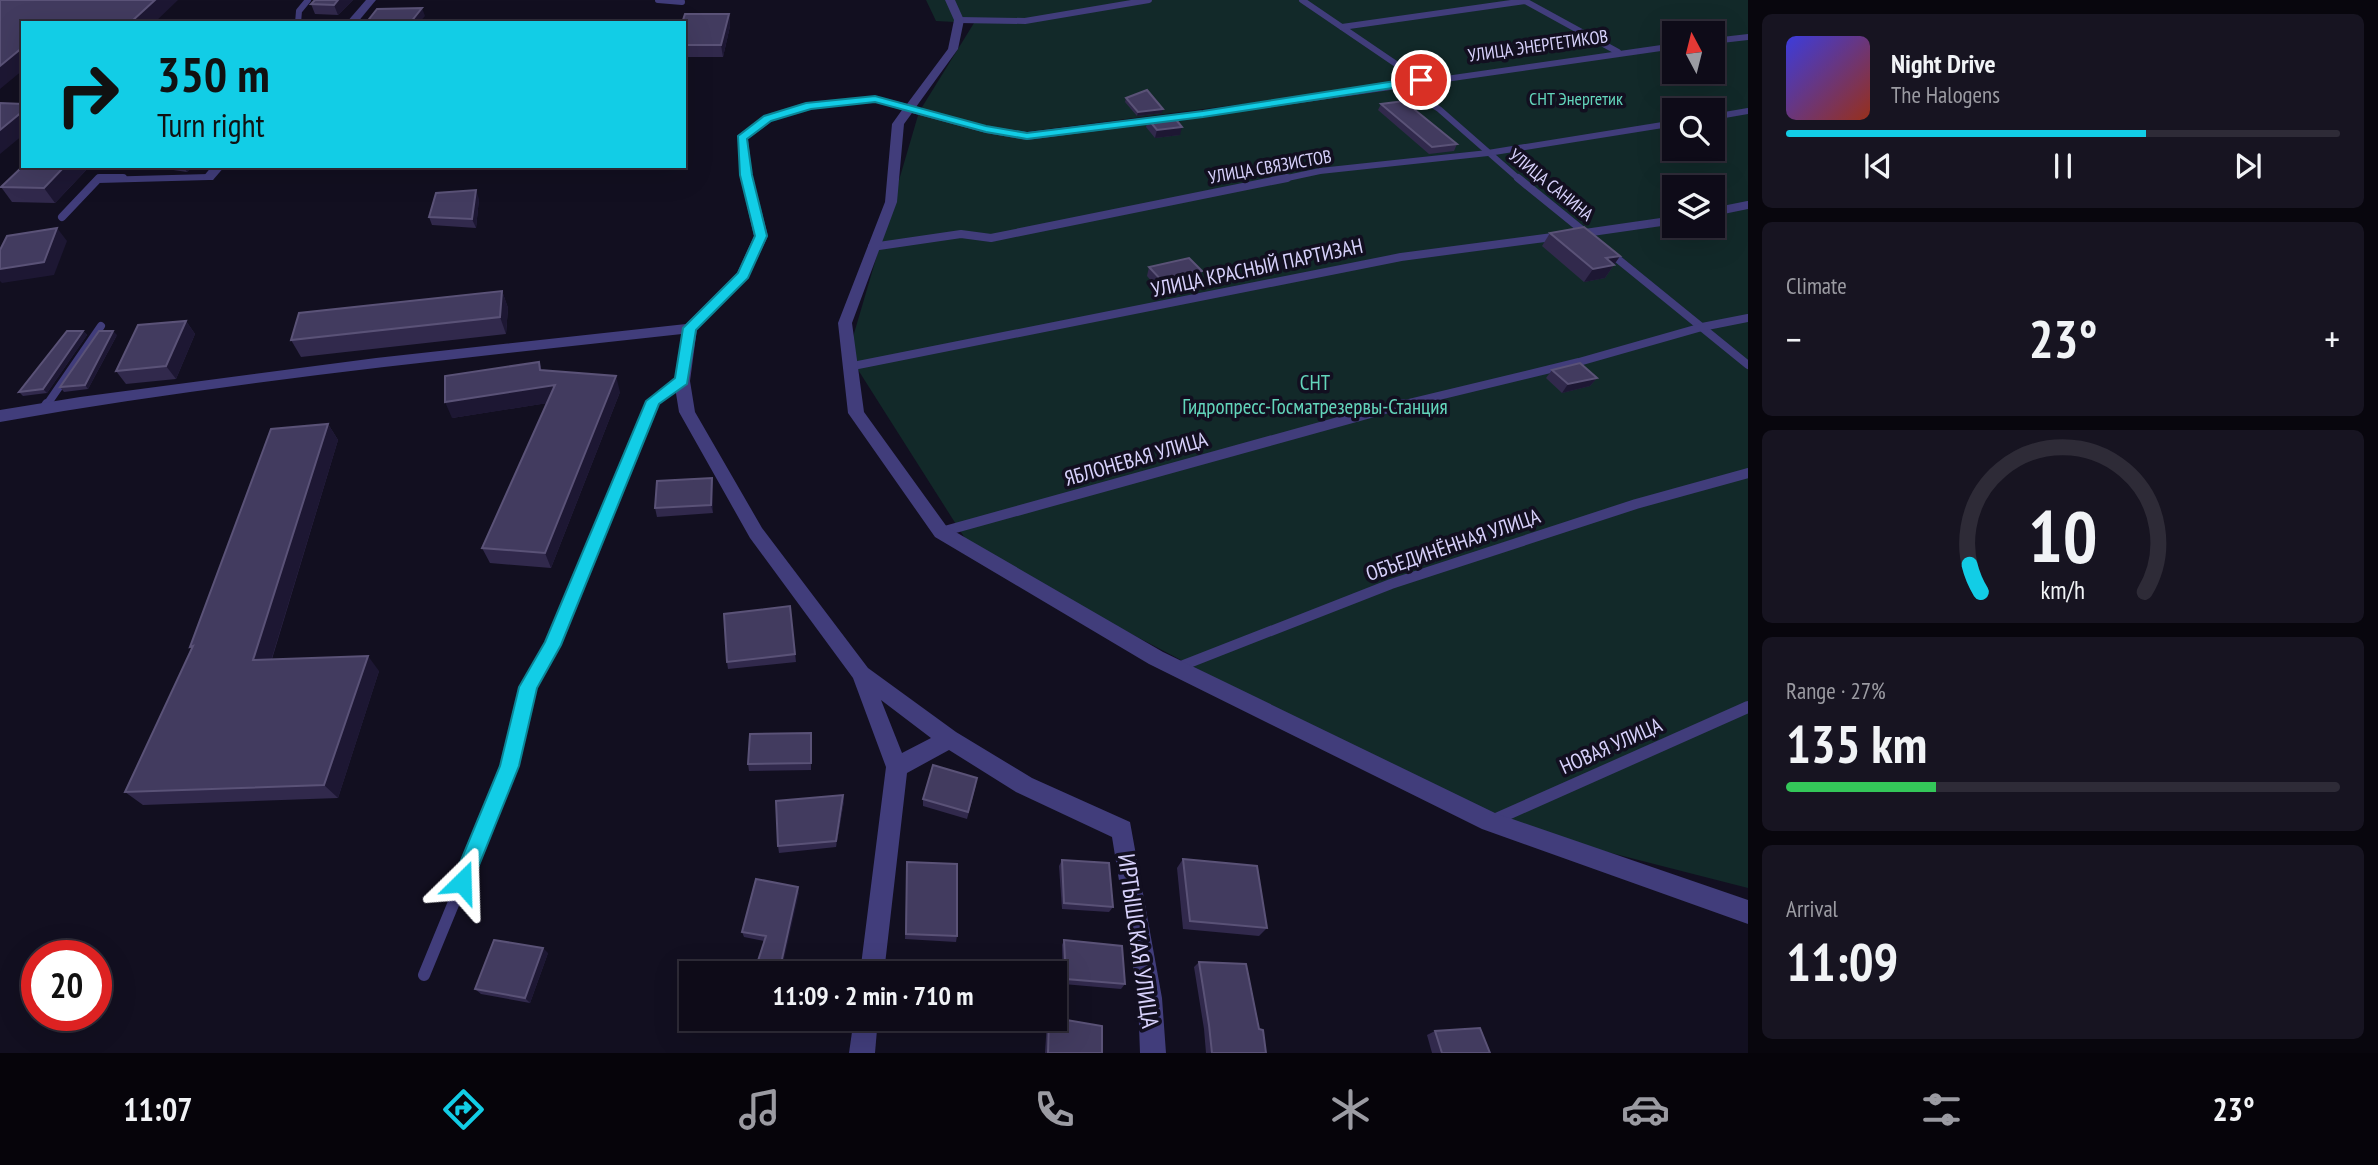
<!DOCTYPE html>
<meta charset="utf-8">
<style>
body{margin:0;font-family:"PT Sans Narrow",sans-serif;background:#171421;color:#f1f3f6;height:100vh;display:flex;flex-direction:column;font-size:26px;white-space:nowrap}
*{box-sizing:border-box;margin:0}
p{font-size:23px;color:#9b9ba2}
.icon{flex:none;width:38px;height:38px;fill:none;stroke:currentColor;stroke-width:2;stroke-linecap:round;stroke-linejoin:round}
.map{position:relative;flex:1;overflow:hidden}
.side{display:flex;flex-direction:column;gap:14px;padding:14px;background:#08060d;width:630px}
.side>*{flex:none}
.top-card{position:absolute;left:21px;top:21px;width:665px;height:147px;border-radius:0px;box-shadow:0 7px 28px #0002,0 0 0 2px #2e2b37;background:#12cde6;color:#111;overflow:hidden}
.needle{width:46px;rotate:353deg}
.tools{position:absolute;left:1662px;top:21px;display:grid;gap:14px}
.tools a{display:grid;place-items:center;width:63px;height:63px;border-radius:0px;background:#0e0b18;box-shadow:0 7px 28px #0002,0 0 0 2px #2e2b37;font-size:35px}
.speed{position:absolute;left:21px;top:940px;display:flex;gap:14px;font-size:35px;font-weight:700;text-align:center}
.speed>*{display:grid;place-content:center;width:91px;height:91px;border-radius:50%;background:#0e0b18;box-shadow:0 7px 28px #0002,0 0 0 2px #2e2b37;line-height:1}
.speed .limit{border:10px solid #d22;background:#fff;color:#111}
.pin{position:absolute;display:grid;place-items:center;width:60px;height:60px;color:#fff;margin:-30px;border:4px solid #fff;border-radius:50%;box-shadow:0 2px 7px #0007}
.me{position:absolute;width:77px;margin:-38px;rotate:22deg;stroke-linejoin:round;filter:drop-shadow(0 0 5px #0008)}
.turn{display:flex;align-items:center;gap:24px;height:147px;padding:0 21px;font-size:32px}
.turn .icon{width:91px;height:91px;stroke-width:2.5}
.turn b{display:block;font-size:49px;line-height:60px}
.big{font-size:52px;font-weight:700;line-height:1.1}
.side .widget{flex:1;display:flex;flex-direction:column;justify-content:center;gap:10px;min-width:0;padding:0 24px;border-radius:10px;background:#171421}
.side .dial{align-items:center;gap:0}
.dial svg{height:182px;overflow:visible;fill:none;stroke:#2e2b37;stroke-width:7;stroke-linecap:round;text-anchor:middle}
.dial text{fill:#f1f3f6;stroke:none}
.song{display:flex;align-items:center;gap:21px}
.cover{width:84px;height:84px;border-radius:10px;background:linear-gradient(135deg,hsl(240 70% 55%),hsl(10 70% 35%))}
.played{height:7px;border-radius:4px;background:linear-gradient(90deg,#12cde6 65%,#2e2b37 65%)}
.keys{display:flex;justify-content:space-around;direction:ltr}
.heat{display:flex;justify-content:space-between;align-items:center;font-size:38px;direction:ltr}
.charge{height:10px;border-radius:5px;background:linear-gradient(90deg,#34c759 27%,#2e2b37 0)}
.trip{position:absolute;left:679px;top:961px;width:388px;height:70px;border-radius:0px;background:#0e0b18;box-shadow:0 7px 28px #0002,0 0 0 2px #2e2b37;font-weight:700;line-height:70px;text-align:center}
.tabs{display:flex;height:112px;justify-content:space-around;align-items:center;background:#06040a;color:#9b9ba2}
.tabs .icon{width:49px;height:49px}
.tabs .current{color:#12cde6}
.tabs b{font-size:32px;color:#f1f3f6}
main{display:flex;flex:1;min-height:0}
.map>svg:first-child{display:block}
.green{fill:#122929;fill-rule:evenodd}
.lines{fill:none;stroke-linecap:round;stroke-linejoin:round}
.lane-far3{stroke:#413d7b;stroke-width:6}
.lane-far2{stroke:#413d7b;stroke-width:8}
.lane-far1{stroke:#413d7b;stroke-width:10}
.lane{stroke:#413d7b;stroke-width:12}
.street{fill:#413d7b;fill-rule:evenodd}
.wall{fill:#31294c}
.shaded-wall{fill:#1d1733}
.building{fill:#423b5f;stroke:#5a5277;stroke-width:2}
.route{fill:#12cde6;stroke:#0c8596;stroke-width:2}
.labels{text-anchor:middle;stroke-width:7;stroke-linejoin:round;paint-order:stroke}
.far-street-label{font-size:18px;fill:#d7d1fb;stroke:#120f20}
.far-park-label{font-size:18px;fill:#63d5bb;stroke:#120f20}
.street-label{font-size:21px;fill:#d7d1fb;stroke:#120f20}
.park-label{font-size:21px;fill:#63d5bb;stroke:#120f20}
.near-street-label{font-size:24px;fill:#d7d1fb;stroke:#120f20}
</style>
<main>
<div class="map">
<svg width="1748" height="1053" viewBox="0 0 1748 1053">
<rect width="100%" height="100%" fill="#120f20"/>
<path class="green" d="M926 0H1748V888L1490 822 973 551 848 354 919 112 974 23 936 21ZM1675 33H1713V72H1675ZM1306 96 1027 136 1017 133ZM1675 110H1713V149H1675ZM1675 187H1713V226H1675Z"/>
<g class="lines">
<g class="lane-far3">
<polyline points="658,0 682,2"/>
<polyline points="1302,0 1421,81"/>
<polyline points="959,20 1025,21 1149,0"/>
<polyline points="298,23 299,11 308,0"/>
<polyline points="1342,27 1525,1 1618,52"/>
<polyline points="1399,84 1439,109 1520,180"/>
<polyline points="1713,117 1748,111"/>
<polyline points="98,180 209,177"/>
<polyline points="1278,180 1320,171 1488,153 1675,123"/>
</g>
<g class="lane-far2">
<polyline points="1518,178 1587,234"/>
<polyline points="1713,212 1748,205"/>
<polyline points="62,217 99,178 123,178"/>
<polyline points="1578,234 1675,220"/>
<polyline points="872,247 961,234 991,238 1287,178"/>
<polyline points="1609,252 1748,365"/>
<polyline points="848,367 1401,257 1560,236"/>
<polyline points="46,406 101,326"/>
<polyline points="651,406 653,401 682,381"/>
<polyline points="1397,406 1579,362 1702,327 1748,318"/>
</g>
<g class="lane-far1">
<polyline points="45,407 47,404"/>
<polyline points="941,532 1403,404"/>
<polyline points="1176,668 1391,584 1636,504 1748,473"/>
<polyline points="527,692 552,645 652,404"/>
</g>
<g class="lane">
<polyline points="1494,820 1748,707"/>
<polyline points="424,975 510,766 527,690"/>
</g>
<g class="street">
<polygon points="366,0 376,0 357,23 346,23"/>
<path d="M945 0H955L964 20 958 49 916 107 987 126 1027 132 1203 111 1675 43V49L1203 117 1027 140 986 133 912 113 904 124 897 202 852 323 864 412 947 527 1163 652 1495 813 1748 900V924L1482 829 1149 664 935 537 848 413 838 323 885 202 892 124 902 110 875 102 810 109 772 121 748 139 752 175 768 236 748 278 697 329 690 381 695 412 762 528 868 668 956 732 1032 778 1130 822 1162 998 1166 1053H1140L1138 998 1112 837 1016 792 949 750 907 773 884 973H860L886 767 853 678 750 538 679 412 674 381 682 334C454 359 226 382 0 422V410L80 397 376 358 686 324 737 273 754 236 740 175 738 135 764 117 809 103 875 96 907 104 948 49 954 20ZM881 700 931 738 902 753Z"/>
<polygon points="1748,34 1748,40 1713,44 1713,38"/>
<polygon points="212,166 225,166 213,180 205,180 203,177"/>
<polygon points="854,1018 878,1018 875,1053 849,1053"/>
</g>
</g>
<g class="wall">
<polygon points="353,0 338,15 315,14 311,4"/>
<polygon points="729,14 730,26 723,57 684,57 684,23"/>
<polygon points="1126,98 1162,113 1137,116 1125,102"/>
<polygon points="1381,104 1457,144 1454,151 1429,154 1378,110"/>
<polygon points="1148,119 1180,135 1155,138 1146,127"/>
<polygon points="90,166 55,203 12,202 1,187"/>
<polygon points="146,166 193,166 187,172"/>
<polygon points="479,199 476,228 432,225 429,217"/>
<polygon points="1550,233 1620,256 1605,278 1584,282 1542,246"/>
<polygon points="1149,267 1202,271 1199,280 1159,290 1147,276"/>
<polygon points="502,291 508,308 506,334 301,357 291,340"/>
<polygon points="186,321 195,334 176,379 126,384 116,371"/>
<polygon points="83,331 87,335 47,393 23,396 19,392"/>
<polygon points="117,335 88,389 64,392 60,387"/>
<polygon points="539,362 542,371 620,392 551,568 490,563 482,548 547,403 452,418"/>
<polygon points="1552,370 1597,378 1590,386 1562,393 1546,378"/>
<polygon points="328,424 338,440 272,659 379,671 338,798 143,805 125,792 192,649 190,647"/>
<polygon points="712,478 713,486 713,513 657,517 655,508"/>
<polygon points="790,606 796,662 728,669 727,662"/>
<polygon points="811,733 811,770 749,771 748,764"/>
<polygon points="976,785 967,819 923,806 923,799"/>
<polygon points="844,801 836,847 779,853 778,846"/>
<polygon points="1183,859 1267,928 1259,936 1183,929 1177,868"/>
<polygon points="1062,860 1113,907 1109,912 1062,909 1059,866"/>
<polygon points="907,862 957,936 956,942 905,939"/>
<polygon points="799,893 754,973 764,941 744,937 742,932"/>
<polygon points="1064,940 1125,984 1121,989 1063,984 1062,945"/>
<polygon points="548,953 530,1003 481,994 475,989"/>
<polygon points="1199,962 1259,1029 1266,1053 1206,1053 1204,1029 1194,967"/>
<polygon points="762,1018 807,1018 803,1031"/>
<polygon points="1048,1018 1055,1018 1102,1053 1045,1053 1047,1021"/>
<polygon points="1435,1031 1490,1053 1432,1053 1427,1035"/>
</g>
<g class="shaded-wall">
<polygon points="155,0 178,0 154,23 131,23"/>
<polygon points="338,0 353,0 338,15 334,5"/>
<polygon points="422,8 425,16 419,23 410,23"/>
<polygon points="729,14 730,26 723,57 721,45"/>
<polygon points="23,47 23,70 0,89 0,66"/>
<polygon points="1163,109 1162,113 1137,116 1138,112"/>
<polygon points="23,111 23,135 0,154 0,130"/>
<polygon points="1182,127 1180,135 1155,138 1157,130"/>
<polygon points="65,166 90,166 55,203 44,188"/>
<polygon points="183,166 193,166 187,172"/>
<polygon points="476,190 479,199 476,228 472,219"/>
<polygon points="57,228 67,241 54,275 2,283 0,281 0,269"/>
<polygon points="1620,256 1605,278 1584,282 1593,269 1606,258"/>
<polygon points="1202,271 1199,280 1159,290 1162,281"/>
<polygon points="502,291 508,308 506,334 500,317"/>
<polygon points="186,321 195,334 176,379 166,366"/>
<polygon points="83,331 87,335 47,393 43,389"/>
<polygon points="113,331 117,335 88,389 85,385"/>
<polygon points="539,362 545,379 555,385 561,401 452,418 445,402 540,370"/>
<polygon points="616,376 620,392 551,568 545,553"/>
<polygon points="1597,378 1590,386 1562,393 1568,384"/>
<polygon points="328,424 338,440 267,674 253,660"/>
<polygon points="712,478 713,486 713,513 711,505"/>
<polygon points="368,656 379,671 338,798 324,785"/>
<polygon points="843,795 844,801 836,847 836,841"/>
<polygon points="798,887 799,893 781,973 780,968"/>
<polygon points="543,948 548,953 530,1003 525,998"/>
<polygon points="804,1018 807,1018 803,1031 802,1027"/>
</g>
<g class="building">
<polygon points="0,0 155,0 131,22 148,23 23,23 23,47 0,66"/>
<polygon points="315,0 338,0 334,5 311,4"/>
<polygon points="422,8 410,23 366,23 377,9"/>
<polygon points="685,14 729,14 721,45 684,45 684,23 682,23"/>
<polygon points="1147,90 1163,109 1138,112 1126,98"/>
<polygon points="1404,101 1457,144 1432,147 1381,104"/>
<polygon points="0,103 23,104 23,111 0,130"/>
<polygon points="1173,116 1182,127 1157,130 1148,119"/>
<polygon points="23,166 65,166 44,188 1,187"/>
<polygon points="476,190 472,219 429,217 436,193"/>
<polygon points="1584,227 1620,256 1606,258 1614,265 1593,269 1550,233"/>
<polygon points="57,228 44,262 0,269 0,250 7,236"/>
<polygon points="1189,258 1202,271 1162,281 1149,267"/>
<polygon points="502,291 500,317 291,340 299,313"/>
<polygon points="186,321 166,366 116,371 138,325"/>
<polygon points="67,331 83,331 43,389 19,392"/>
<polygon points="99,331 113,331 85,385 60,387"/>
<polygon points="539,362 540,370 616,376 545,553 482,548 555,385 445,402 445,376"/>
<polygon points="1580,363 1597,378 1568,384 1552,370"/>
<polygon points="328,424 253,660 368,656 324,785 125,792 193,646 190,647 271,429"/>
<polygon points="712,478 711,505 655,508 657,481"/>
<polygon points="790,606 795,654 727,662 724,614"/>
<polygon points="811,733 811,763 748,764 750,734"/>
<polygon points="933,765 977,778 968,812 923,799"/>
<polygon points="843,795 836,841 778,846 776,801"/>
<polygon points="1183,859 1257,866 1267,928 1190,921"/>
<polygon points="1062,860 1109,863 1113,907 1064,903"/>
<polygon points="907,862 957,864 957,936 906,934"/>
<polygon points="756,879 798,887 780,968 797,973 754,973 766,936 742,932"/>
<polygon points="494,940 543,948 525,998 475,989"/>
<polygon points="1064,940 1122,946 1125,984 1066,979"/>
<polygon points="1199,962 1246,964 1259,1029 1263,1030 1266,1053 1212,1053 1209,1025"/>
<polygon points="775,1018 804,1018 802,1027"/>
<polygon points="1049,1018 1055,1018 1102,1026 1102,1053 1048,1053"/>
<polygon points="1480,1028 1490,1053 1442,1053 1435,1031"/>
</g>
<polygon class="route" points="1421,77 1425,78 1425,83 1203,117 1027,139 986,132 875,102 811,109 771,121 747,139 752,175 767,236 748,278 696,330 687,384 659,404 561,645 537,688 519,766 469,890 462,893 455,890 452,882 500,766 519,687 545,642 646,401 675,378 683,328 738,273 755,236 740,175 738,136 764,116 806,103 875,96 986,126 1027,133 1203,111"/>
<g class="labels">
<g class="far-street-label">
<text transform="translate(1538 46) rotate(-8)" y="6">УЛИЦА ЭНЕРГЕТИКОВ</text>
<text transform="translate(1270 167) rotate(-10)" y="6">УЛИЦА СВЯЗИСТОВ</text>
<text transform="translate(1551 185) rotate(39)" y="6">УЛИЦА САНИНА</text>
</g>
<g class="far-park-label">
<text x="1576" y="105">СНТ Энергетик</text>
</g>
<g class="street-label">
<text transform="translate(1257 268) rotate(-12)" y="7">УЛИЦА КРАСНЫЙ ПАРТИЗАН</text>
<text transform="translate(1136 459) rotate(-16)" y="7">ЯБЛОНЕВАЯ УЛИЦА</text>
<text transform="translate(1453 545) rotate(-19)" y="7">ОБЪЕДИНЁННАЯ УЛИЦА</text>
<text transform="translate(1611 746) rotate(-24)" y="7">НОВАЯ УЛИЦА</text>
</g>
<g class="park-label">
<text x="1315" y="390">СНТ<tspan x="1315" dy="24">Гидропресс-Госматрезервы-Станция</tspan></text>
</g>
<g class="near-street-label">
<text transform="translate(1138 941) rotate(82)" y="8">ИРТЫШСКАЯ УЛИЦА</text>
</g>
</g>
</svg>
<div class="tools">
<a><svg class="needle" viewBox="-14 -14 28 28"><path d="M0-13l5 13h-10z" fill="#e53935"/><path d="M0 13l5-13h-10z" fill="#9b9ba2"/></svg></a>
<a><svg class="icon" aria-label="search" viewBox="0 0 24 24"><circle cx="10" cy="10" r="6"/><path d="M15 15l6 6"/></svg></a>
<a><svg class="icon" aria-label="layers" viewBox="0 0 24 24"><path d="M12 4l9 5-9 5-9-5zM3 14l9 5 9-5"/></svg></a>
</div>
<div class="speed"><div class="limit">20</div></div>
<div class="pin" style="left:1421px;top:80px;background:#d93025"><svg class="icon" aria-label="arrive" viewBox="0 0 24 24"><path d="M6 21V4h12l-3 4 3 4H6"/></svg></div>
<svg class="me" style="left:462px;top:882px" viewBox="-20 -20 40 40"><path d="M0-17L14 15 0 8-14 15z" fill="#12cde6" stroke="#fff" stroke-width="4"/></svg>
<div class="trip">11:09 · 2 min · 710 m</div>
<div class="top-card">
<div class="turn"><svg class="icon" aria-label="right" viewBox="0 0 24 24"><path d="M7 20v-9h11M14 6l5 5-5 5"/></svg><div><b>350 m</b>Turn right</div></div>
</div>
</div>
<section class="side">
<div class="widget">
<div class="song"><i class="cover"></i><div><b>Night Drive</b><p>The Halogens</p></div></div>
<div class="played"></div>
<div class="keys"><svg class="icon" aria-label="previous" viewBox="0 0 24 24"><path d="M18 5L8 12l10 7zM5 5v14"/></svg><svg class="icon" aria-label="pause" viewBox="0 0 24 24"><path d="M8 5v14M16 5v14"/></svg><svg class="icon" aria-label="next" viewBox="0 0 24 24"><path d="M6 5l10 7-10 7zM19 5v14"/></svg></div>
</div>
<div class="widget"><p>Climate</p>
<div class="heat"><a>−</a><b class="big">23°</b><a>+</a></div>
</div>
<div class="widget dial"><svg viewBox="0 0 100 80">
<path d="M14 69A42 42 0 1 1 86 69"/>
<path d="M14 69A42 42 0 0 1 9 57" stroke="#12cde6"/>
<text x="50" y="56" font-size="32" font-weight="700">10</text>
<text x="50" y="72" font-size="11">km/h</text>
</svg></div>
<div class="widget"><p>Range · 27%</p><b class="big">135 km</b><div class="charge"></div></div>
<div class="widget"><p>Arrival</p><b class="big">11:09</b></div>
</section>
</main>
<nav class="tabs">
<b>11:07</b>
<svg class="icon current" aria-label="directions" viewBox="0 0 24 24"><path d="M12 3l9 9-9 9-9-9zM9 14v-3h6M13 9l2 2-2 2"/></svg>
<svg class="icon" aria-label="music" viewBox="0 0 24 24"><path d="M9 18V5l10-2v13"/><circle cx="6" cy="18" r="3"/><circle cx="16" cy="16" r="3"/></svg>
<svg class="icon" aria-label="phone" viewBox="0 0 24 24"><path d="M5 4h4l2 5-3 2q2 4 5 5l2-3 5 2v4C11 20 4 13 5 4z"/></svg>
<svg class="icon" aria-label="climate" viewBox="0 0 24 24"><path d="M12 3v18M4 7l16 10M4 17L20 7"/></svg>
<svg class="icon" aria-label="car" viewBox="0 0 24 24"><path d="M5 17H2v-5l4-1 3-4h7l3 4 3 1v5h-3M9 17h6M6 11h13"/><circle cx="7" cy="17" r="2"/><circle cx="17" cy="17" r="2"/></svg>
<svg class="icon" aria-label="filters" viewBox="0 0 24 24"><path d="M4 7h16M4 17h16"/><circle cx="9" cy="7" r="2"/><circle cx="15" cy="17" r="2"/></svg>
<b>23°</b>
</nav>
